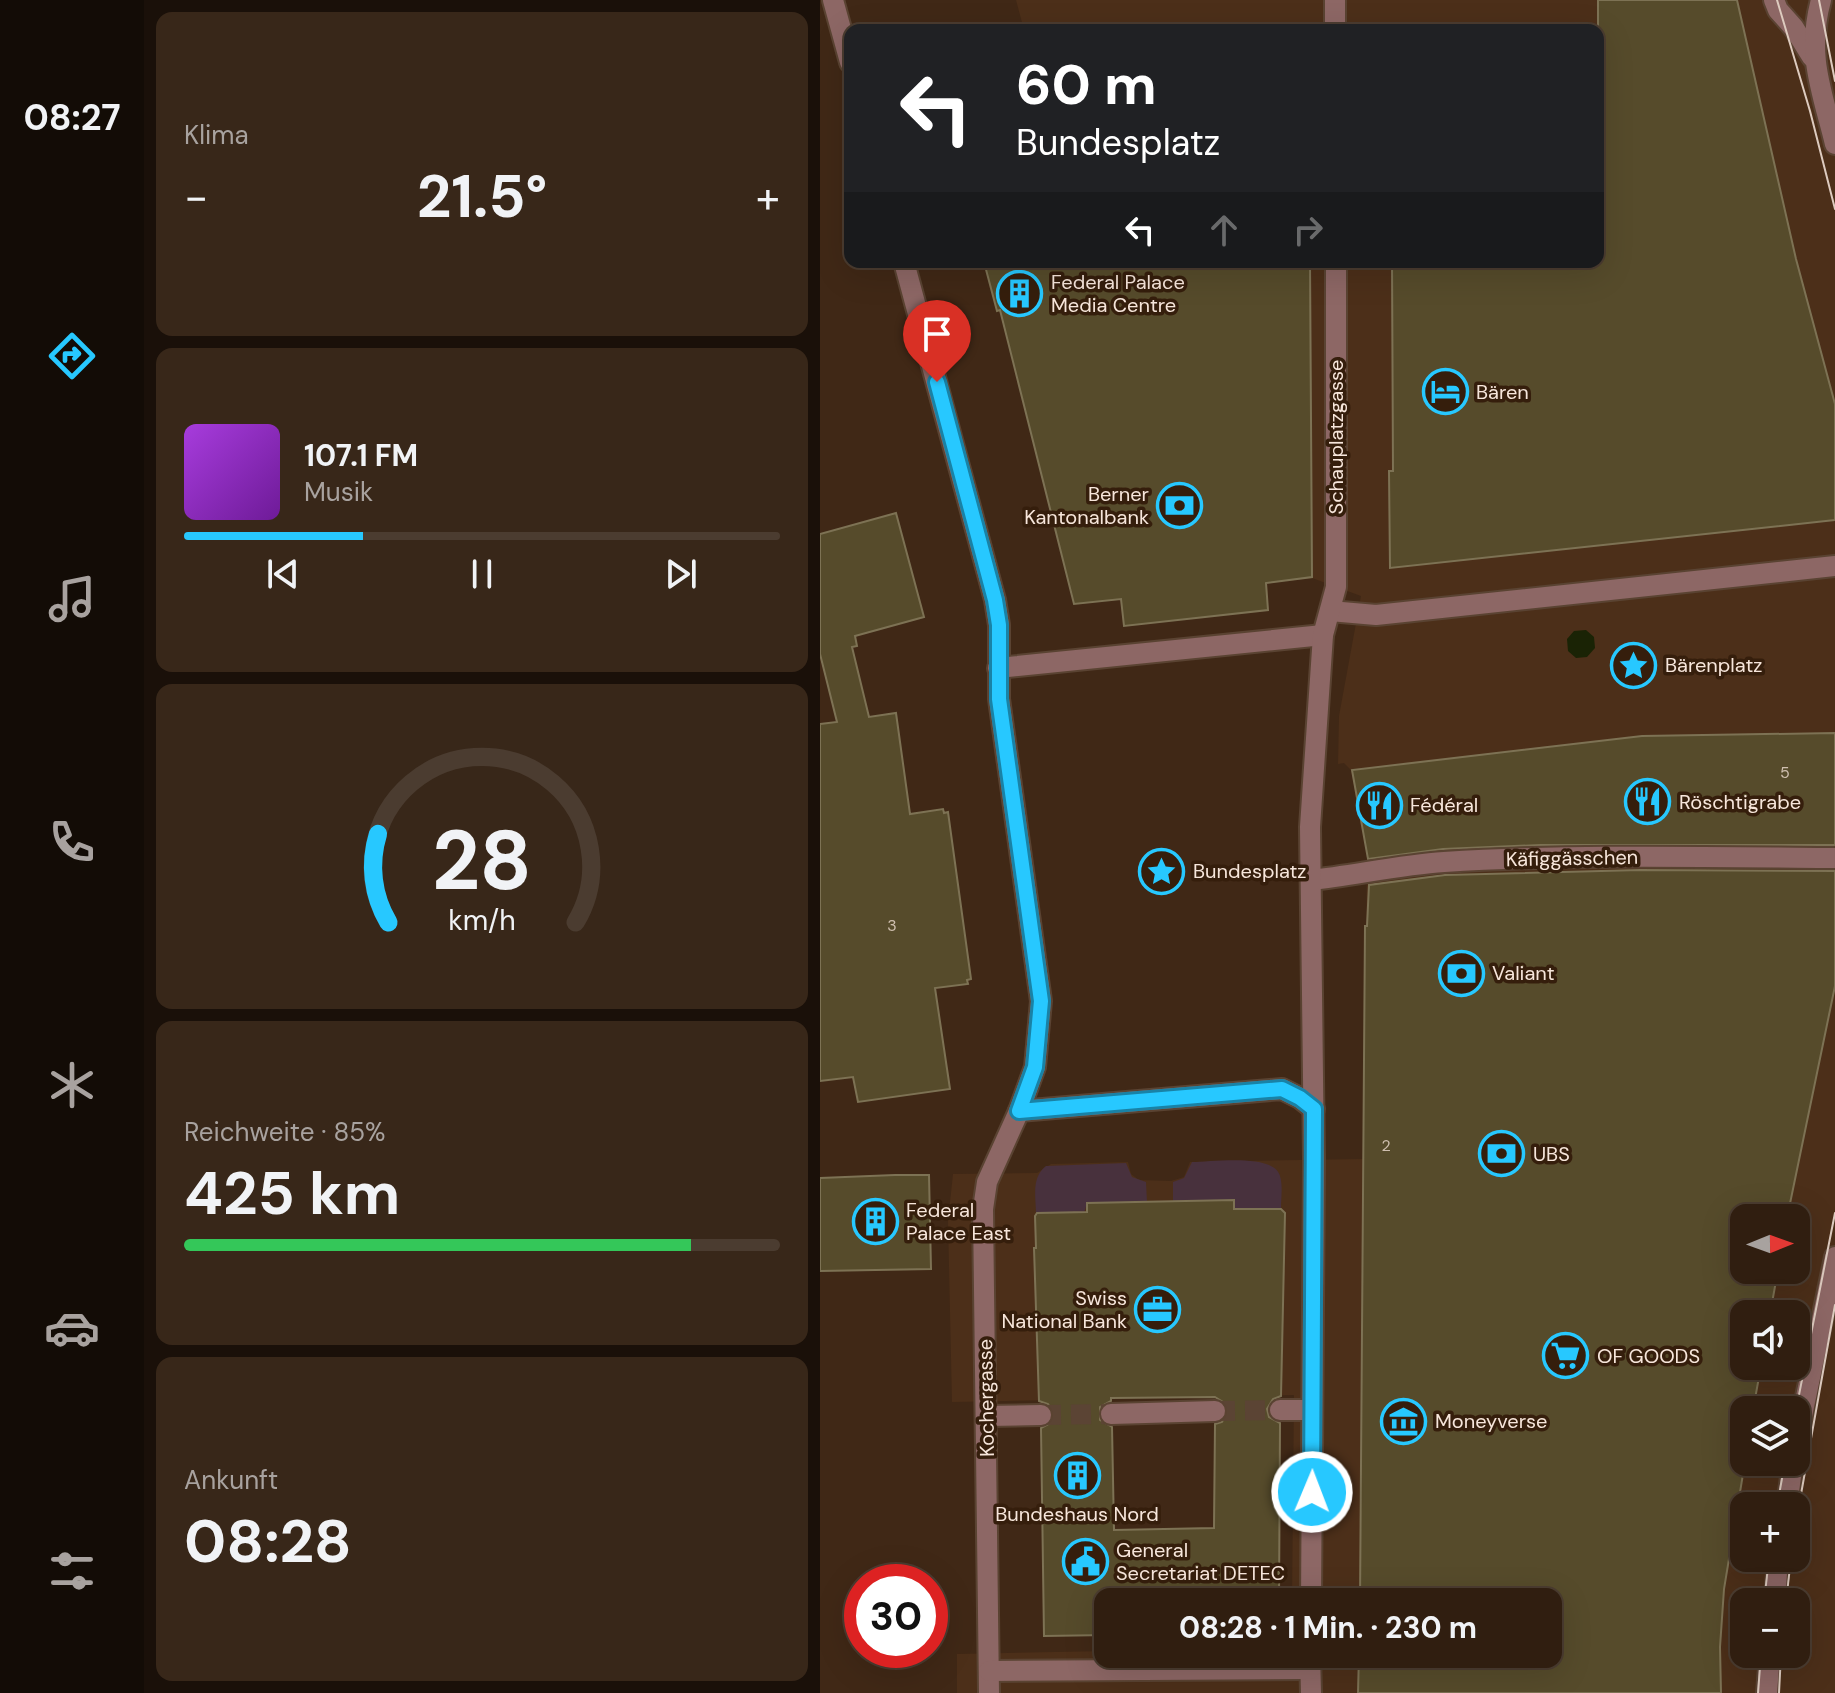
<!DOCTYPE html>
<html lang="de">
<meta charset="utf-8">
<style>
body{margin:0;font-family:"DM Sans",sans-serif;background:#382719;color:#f1f3f6;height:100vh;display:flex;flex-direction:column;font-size:30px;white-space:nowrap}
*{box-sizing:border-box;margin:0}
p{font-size:26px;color:#a8a29f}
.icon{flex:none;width:44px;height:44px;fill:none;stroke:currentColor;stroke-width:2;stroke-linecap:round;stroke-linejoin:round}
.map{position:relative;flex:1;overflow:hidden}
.panel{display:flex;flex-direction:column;gap:12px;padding:12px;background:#1a1009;width:676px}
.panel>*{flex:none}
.banner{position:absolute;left:24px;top:24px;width:760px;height:244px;border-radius:16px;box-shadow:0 8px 32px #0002,0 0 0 2px #4b3c30;background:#202124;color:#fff;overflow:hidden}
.needle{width:52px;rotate:89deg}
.tools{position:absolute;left:910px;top:1204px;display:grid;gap:16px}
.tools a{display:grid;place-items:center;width:80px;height:80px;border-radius:16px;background:#301e10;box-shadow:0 8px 32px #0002,0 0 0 2px #4b3c30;font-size:40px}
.speed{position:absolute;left:24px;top:1564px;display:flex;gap:16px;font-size:40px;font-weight:700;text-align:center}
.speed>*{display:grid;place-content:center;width:104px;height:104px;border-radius:50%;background:#301e10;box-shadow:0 8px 32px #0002,0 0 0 2px #4b3c30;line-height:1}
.speed .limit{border:12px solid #d22;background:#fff;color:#111}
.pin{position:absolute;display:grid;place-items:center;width:68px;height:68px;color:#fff;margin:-82px -34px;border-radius:50% 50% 50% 0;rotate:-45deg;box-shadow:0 0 8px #0007}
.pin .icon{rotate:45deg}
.me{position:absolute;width:88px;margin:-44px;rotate:1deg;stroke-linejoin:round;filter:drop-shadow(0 0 6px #0008)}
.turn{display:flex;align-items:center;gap:28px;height:168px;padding:0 40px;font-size:36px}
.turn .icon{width:104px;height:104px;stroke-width:2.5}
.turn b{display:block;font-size:56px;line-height:68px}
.lanes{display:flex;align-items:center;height:76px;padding:0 40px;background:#0003;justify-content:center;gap:40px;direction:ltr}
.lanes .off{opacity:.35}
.big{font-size:60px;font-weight:700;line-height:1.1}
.panel .tile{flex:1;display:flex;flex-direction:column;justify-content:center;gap:12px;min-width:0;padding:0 28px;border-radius:16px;background:#382719}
.panel .dial{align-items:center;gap:0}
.dial svg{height:208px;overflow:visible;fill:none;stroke:#4b3c30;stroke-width:7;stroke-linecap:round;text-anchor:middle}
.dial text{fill:#f1f3f6;stroke:none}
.song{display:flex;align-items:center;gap:24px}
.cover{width:96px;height:96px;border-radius:12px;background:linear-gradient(135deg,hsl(280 70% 55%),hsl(280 70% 35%))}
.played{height:8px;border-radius:4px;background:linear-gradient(90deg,#27c8ff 30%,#4b3c30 30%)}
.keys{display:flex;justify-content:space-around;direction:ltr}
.heat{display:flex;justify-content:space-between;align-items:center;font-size:44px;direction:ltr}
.charge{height:12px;border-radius:6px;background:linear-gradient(90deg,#34c759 85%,#4b3c30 0)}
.trip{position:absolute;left:274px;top:1588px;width:468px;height:80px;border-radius:16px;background:#301e10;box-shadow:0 8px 32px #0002,0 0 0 2px #4b3c30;font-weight:700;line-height:80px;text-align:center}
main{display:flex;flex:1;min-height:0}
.menu{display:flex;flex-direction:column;width:144px;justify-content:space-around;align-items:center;background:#130c06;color:#a8a29f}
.menu .icon{width:56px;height:56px}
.menu .active{color:#27c8ff}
.menu b{font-size:36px;color:#f1f3f6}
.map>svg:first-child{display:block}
.built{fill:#4c2f19;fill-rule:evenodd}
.green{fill:#48313d}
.water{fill:#1a2305}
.building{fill:#564b2b;stroke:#7d7254;stroke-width:2;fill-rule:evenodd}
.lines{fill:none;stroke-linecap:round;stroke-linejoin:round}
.minor-tunnel{stroke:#5b4434;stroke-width:20;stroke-dasharray:20 10;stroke-linecap:butt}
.minor-casing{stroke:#5a4332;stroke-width:24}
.minor{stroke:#8d6765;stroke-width:20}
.tram{stroke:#ddcbbf;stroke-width:2}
.route-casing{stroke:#1982a6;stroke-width:20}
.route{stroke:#27c8ff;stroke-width:14}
.labels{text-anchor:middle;stroke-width:7;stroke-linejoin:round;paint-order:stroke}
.number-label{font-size:16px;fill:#cfbfaf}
.poi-label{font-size:20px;fill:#f7e6db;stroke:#351e0c;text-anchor:start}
.street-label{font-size:20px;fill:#f7e6db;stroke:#351e0c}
</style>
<main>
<nav class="menu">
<b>08:27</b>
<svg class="icon active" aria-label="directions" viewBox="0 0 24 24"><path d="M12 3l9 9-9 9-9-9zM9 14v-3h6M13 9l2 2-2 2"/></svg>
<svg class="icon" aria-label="music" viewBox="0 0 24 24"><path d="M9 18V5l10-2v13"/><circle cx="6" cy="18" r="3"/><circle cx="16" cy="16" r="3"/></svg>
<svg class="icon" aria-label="phone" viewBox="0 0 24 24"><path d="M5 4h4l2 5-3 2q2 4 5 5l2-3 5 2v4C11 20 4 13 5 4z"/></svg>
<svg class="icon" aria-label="climate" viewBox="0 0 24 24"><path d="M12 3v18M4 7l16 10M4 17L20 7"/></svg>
<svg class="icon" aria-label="car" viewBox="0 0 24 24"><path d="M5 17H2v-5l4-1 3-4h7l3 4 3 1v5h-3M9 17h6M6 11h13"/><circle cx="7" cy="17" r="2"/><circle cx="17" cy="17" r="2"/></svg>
<svg class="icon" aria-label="filters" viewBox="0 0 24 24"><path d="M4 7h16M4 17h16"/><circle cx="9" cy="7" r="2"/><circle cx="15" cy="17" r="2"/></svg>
</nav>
<section class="panel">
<div class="tile"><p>Klima</p>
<div class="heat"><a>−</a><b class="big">21.5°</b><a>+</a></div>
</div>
<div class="tile">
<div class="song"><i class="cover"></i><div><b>107.1 FM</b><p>Musik</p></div></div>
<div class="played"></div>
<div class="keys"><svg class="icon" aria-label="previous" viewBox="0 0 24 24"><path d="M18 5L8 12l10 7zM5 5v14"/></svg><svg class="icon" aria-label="pause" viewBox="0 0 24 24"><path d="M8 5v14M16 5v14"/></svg><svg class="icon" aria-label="next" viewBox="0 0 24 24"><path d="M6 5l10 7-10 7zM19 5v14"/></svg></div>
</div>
<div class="tile dial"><svg viewBox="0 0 100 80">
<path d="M14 69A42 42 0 1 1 86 69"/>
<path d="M14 69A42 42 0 0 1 10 35" stroke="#27c8ff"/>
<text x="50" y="56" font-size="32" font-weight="700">28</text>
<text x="50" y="72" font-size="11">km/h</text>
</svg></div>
<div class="tile"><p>Reichweite · 85%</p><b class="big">425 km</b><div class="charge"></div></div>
<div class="tile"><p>Ankunft</p><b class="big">08:28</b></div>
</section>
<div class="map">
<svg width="1015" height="1693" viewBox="0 0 1015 1693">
<rect width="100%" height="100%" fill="#402816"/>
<path class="built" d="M196 0H1015V1693H137V1654L288 1651V1654H728V1602H472L474 1395 132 1402 128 1221 133 1174 217 1173 231 1164 308 1162 311 1174 319 1180 351 1181 364 1177 370 1162 544 1159 547 852 531 770 524 763 518 764 519 716 541 596 492 578 447 583 448 610 304 626 300 599 247 575 180 310 177 311 176 308 278 281 273 262H778V30H204ZM924 1218H976V1270H924ZM924 1314H976V1366H924ZM924 1410H976V1462H924ZM924 1506H976V1558H924ZM924 1602H976V1654H924Z"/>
<g class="green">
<path d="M372 1162C392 1162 454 1153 460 1176 463 1186 461 1198 461 1208L415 1209 412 1200 353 1201V1182L364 1178Z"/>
<path d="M306 1163 312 1177 326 1182 327 1202 267 1203 264 1213H216C216 1196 211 1178 226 1166Z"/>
</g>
<polygon class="water" points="766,630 774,637 775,648 767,657 756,658 748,651 747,639 754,631"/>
<g class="building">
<polygon points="778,0 917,0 976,259 1015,404 1015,520 570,568 569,471 573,471 572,262 778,262"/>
<polygon points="164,262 490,262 492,577 446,583 448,610 304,626 301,599 254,604 180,310 177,311"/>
<polygon points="76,513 104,617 35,636 37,646 32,647 49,717 76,713 90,814 123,809 124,813 128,812 151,979 147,980 148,984 115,988 130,1089 38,1102 33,1077 0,1081 0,724 17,722 0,654 0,534"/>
<polygon points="1015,733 1015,845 721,845 623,849 548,859 532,770 822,736"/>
<polygon points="820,870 1015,871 1015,986 967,1218 924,1218 924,1270 958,1270 950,1314 924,1314 924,1366 941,1366 933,1410 924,1410 925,1462 904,1589 900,1647 901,1693 538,1693 539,1654 728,1654 728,1602 540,1602 545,926 547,926 549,885 625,875"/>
<polygon points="75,1175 109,1175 111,1269 0,1271 0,1178"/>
<path d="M414 1200V1209H461L465 1213 461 1396 453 1399 447 1409 449 1417 460 1423 459 1602H288V1635L224 1636 221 1428 232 1422 234 1414 228 1404 219 1401 214 1248H216L215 1216 217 1213 267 1212V1203ZM395 1397 406 1404 408 1411 402 1422 395 1424 394 1528 294 1530 292 1427 280 1420V1407L291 1401V1398Z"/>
</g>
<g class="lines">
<g class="minor-tunnel">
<polyline points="395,1411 460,1410"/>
<polyline points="221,1415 291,1414"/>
</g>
<defs>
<g id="minor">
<polyline points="13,0 30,62"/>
<polyline points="515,0 515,30"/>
<polyline points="954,0 958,10 974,28 992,57"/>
<path d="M1001 0C986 55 1002 91 1015 144"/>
<polyline points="84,262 175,600 179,625 179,699 221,1001 215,1067 199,1111 167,1182 163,1209 169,1693"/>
<polyline points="510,611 556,615 1015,566"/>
<polyline points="178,668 503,635"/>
<path d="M491 880C535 875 580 865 624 862 754 854 885 857 1015 858"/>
<polyline points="199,1111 462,1089 480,1098 494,1109"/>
<polyline points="460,1410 492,1410"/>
<polyline points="291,1414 395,1411"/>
<polyline points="166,1416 221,1415"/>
<polyline points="976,1445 1015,1257"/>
<polyline points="967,1506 973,1462"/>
<polyline points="491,1602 494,1160 490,827 503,635 516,587 516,262"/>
<polyline points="955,1602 958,1558"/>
<polyline points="490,1654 491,1693"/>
<polyline points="169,1671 490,1669"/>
<polyline points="947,1693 950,1654"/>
</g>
</defs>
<use href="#minor" class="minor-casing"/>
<use href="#minor" class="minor"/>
<g class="tram">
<polyline points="957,0 990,111 1015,209"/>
<polyline points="999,0 1015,81"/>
<polyline points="976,1410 1015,1213"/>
<polyline points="957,1506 965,1462"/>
<polyline points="976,1522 1015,1305"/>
<polyline points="944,1602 949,1558"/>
<polyline points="966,1602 971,1558"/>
<polyline points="938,1693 941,1654"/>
<polyline points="959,1693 961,1654"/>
</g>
</g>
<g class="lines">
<defs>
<polyline id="route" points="117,382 175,600 179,625 179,699 221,1001 215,1067 199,1111 462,1089 480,1098 494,1109 492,1492"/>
</defs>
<use href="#route" class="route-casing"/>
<use href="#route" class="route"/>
</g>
<defs>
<symbol id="building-ring" viewBox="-11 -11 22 22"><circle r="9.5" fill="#351e0c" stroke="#27c8ff" stroke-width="1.5"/><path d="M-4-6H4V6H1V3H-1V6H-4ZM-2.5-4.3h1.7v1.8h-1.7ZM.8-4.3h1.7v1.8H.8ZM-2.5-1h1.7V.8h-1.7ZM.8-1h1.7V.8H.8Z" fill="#27c8ff"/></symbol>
<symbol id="hotel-ring" viewBox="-11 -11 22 22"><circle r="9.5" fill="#351e0c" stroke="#27c8ff" stroke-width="1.5"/><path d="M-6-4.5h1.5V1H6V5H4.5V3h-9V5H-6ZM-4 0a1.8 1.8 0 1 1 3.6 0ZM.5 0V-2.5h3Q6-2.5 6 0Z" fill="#27c8ff"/></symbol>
<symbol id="bank-ring" viewBox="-11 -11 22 22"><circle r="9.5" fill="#351e0c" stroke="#27c8ff" stroke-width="1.5"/><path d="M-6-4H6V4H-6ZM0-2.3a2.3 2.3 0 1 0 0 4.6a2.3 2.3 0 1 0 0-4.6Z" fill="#27c8ff"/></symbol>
<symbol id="sight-ring" viewBox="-11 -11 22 22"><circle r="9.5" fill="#351e0c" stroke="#27c8ff" stroke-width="1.5"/><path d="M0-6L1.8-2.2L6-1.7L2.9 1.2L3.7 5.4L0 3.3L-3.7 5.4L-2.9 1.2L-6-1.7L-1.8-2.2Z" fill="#27c8ff"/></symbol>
<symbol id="restaurant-ring" viewBox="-11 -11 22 22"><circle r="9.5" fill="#351e0c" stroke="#27c8ff" stroke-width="1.5"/><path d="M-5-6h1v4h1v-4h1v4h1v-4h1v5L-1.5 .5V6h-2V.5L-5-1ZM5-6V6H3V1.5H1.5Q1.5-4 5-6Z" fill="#27c8ff"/></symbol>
<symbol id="office-ring" viewBox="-11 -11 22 22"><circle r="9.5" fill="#351e0c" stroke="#27c8ff" stroke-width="1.5"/><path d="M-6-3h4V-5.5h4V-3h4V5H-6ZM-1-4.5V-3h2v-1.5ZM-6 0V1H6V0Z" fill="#27c8ff"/></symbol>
<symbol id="supermarket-ring" viewBox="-11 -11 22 22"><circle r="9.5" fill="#351e0c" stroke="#27c8ff" stroke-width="1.5"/><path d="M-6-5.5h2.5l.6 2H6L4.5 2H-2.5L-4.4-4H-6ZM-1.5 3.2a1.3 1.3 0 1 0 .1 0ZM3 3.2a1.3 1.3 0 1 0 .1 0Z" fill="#27c8ff"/></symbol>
<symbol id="museum-ring" viewBox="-11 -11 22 22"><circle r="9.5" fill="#351e0c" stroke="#27c8ff" stroke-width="1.5"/><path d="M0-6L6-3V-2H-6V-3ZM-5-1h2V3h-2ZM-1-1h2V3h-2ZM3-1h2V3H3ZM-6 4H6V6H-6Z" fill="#27c8ff"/></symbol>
<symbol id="civic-ring" viewBox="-11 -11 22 22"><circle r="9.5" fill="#351e0c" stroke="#27c8ff" stroke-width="1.5"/><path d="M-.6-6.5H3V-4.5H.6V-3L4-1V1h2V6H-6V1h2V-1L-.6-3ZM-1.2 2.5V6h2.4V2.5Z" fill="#27c8ff"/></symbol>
</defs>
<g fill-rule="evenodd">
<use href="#building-ring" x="174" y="268" width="51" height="51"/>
<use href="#hotel-ring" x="600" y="366" width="51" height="51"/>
<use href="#bank-ring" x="334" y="480" width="51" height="51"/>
<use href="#sight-ring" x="788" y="640" width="51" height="51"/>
<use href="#restaurant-ring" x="802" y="776" width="51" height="51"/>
<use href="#restaurant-ring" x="534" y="780" width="51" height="51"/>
<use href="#sight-ring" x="316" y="846" width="51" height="51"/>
<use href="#bank-ring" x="616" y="948" width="51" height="51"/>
<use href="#bank-ring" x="656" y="1128" width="51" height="51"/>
<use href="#building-ring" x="30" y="1196" width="51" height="51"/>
<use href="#office-ring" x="312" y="1284" width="51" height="51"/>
<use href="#supermarket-ring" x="720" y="1330" width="51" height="51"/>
<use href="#museum-ring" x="558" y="1396" width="51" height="51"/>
<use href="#building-ring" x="232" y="1450" width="51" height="51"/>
<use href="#civic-ring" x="240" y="1536" width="51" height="51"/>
</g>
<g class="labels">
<g class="number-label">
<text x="965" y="778">5</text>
<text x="72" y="931">3</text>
<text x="566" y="1151">2</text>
</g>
<g class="poi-label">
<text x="231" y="289">Federal Palace<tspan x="231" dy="23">Media Centre</tspan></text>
<text x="656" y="399">Bären</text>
<text x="329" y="501" text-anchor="end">Berner<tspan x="329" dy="23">Kantonalbank</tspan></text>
<text x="845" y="672">Bärenplatz</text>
<text x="859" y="809">Röschtigrabe</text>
<text x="590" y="812">Fédéral</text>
<text x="373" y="878">Bundesplatz</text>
<text x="672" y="980">Valiant</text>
<text x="713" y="1161">UBS</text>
<text x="86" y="1217">Federal<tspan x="86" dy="23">Palace East</tspan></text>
<text x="307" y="1305" text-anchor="end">Swiss<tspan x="307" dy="23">National Bank</tspan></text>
<text x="777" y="1363">OF GOODS</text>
<text x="615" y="1428">Moneyverse</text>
<text x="257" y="1521" text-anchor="middle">Bundeshaus Nord</text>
<text x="296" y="1557">General<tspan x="296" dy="23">Secretariat DETEC</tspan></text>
</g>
<g class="street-label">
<text transform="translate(516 437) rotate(-90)" y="7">Schauplatzgasse</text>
<text transform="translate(752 858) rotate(-1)" y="7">Käfiggässchen</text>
<text transform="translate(166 1398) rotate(-91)" y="7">Kochergasse</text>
</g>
</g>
</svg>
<div class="tools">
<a><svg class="needle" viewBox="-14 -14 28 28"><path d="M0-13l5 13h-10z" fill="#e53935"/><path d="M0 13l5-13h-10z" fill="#a8a29f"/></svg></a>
<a><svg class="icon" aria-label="sound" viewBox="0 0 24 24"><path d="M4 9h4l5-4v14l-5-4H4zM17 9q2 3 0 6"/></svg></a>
<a><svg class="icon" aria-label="layers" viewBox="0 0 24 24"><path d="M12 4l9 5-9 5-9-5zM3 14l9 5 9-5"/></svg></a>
<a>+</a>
<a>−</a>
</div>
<div class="speed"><div class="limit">30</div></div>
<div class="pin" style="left:117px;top:382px;background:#d93025"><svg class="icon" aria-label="arrive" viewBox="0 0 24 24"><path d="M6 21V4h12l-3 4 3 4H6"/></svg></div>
<svg class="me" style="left:492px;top:1492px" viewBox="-20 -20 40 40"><circle r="17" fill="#27c8ff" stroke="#fff" stroke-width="3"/><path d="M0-11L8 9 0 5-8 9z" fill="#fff"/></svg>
<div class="trip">08:28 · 1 Min. · 230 m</div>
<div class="banner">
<div class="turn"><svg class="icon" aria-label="left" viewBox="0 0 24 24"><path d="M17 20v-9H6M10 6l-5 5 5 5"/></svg><div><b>60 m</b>Bundesplatz</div></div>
<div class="lanes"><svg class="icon" aria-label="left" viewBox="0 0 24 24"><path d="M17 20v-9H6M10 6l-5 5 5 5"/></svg><svg class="icon off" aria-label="ahead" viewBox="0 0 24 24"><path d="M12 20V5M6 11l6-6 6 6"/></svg><svg class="icon off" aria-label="right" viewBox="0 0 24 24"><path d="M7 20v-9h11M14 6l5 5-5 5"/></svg></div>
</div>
</div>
</main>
